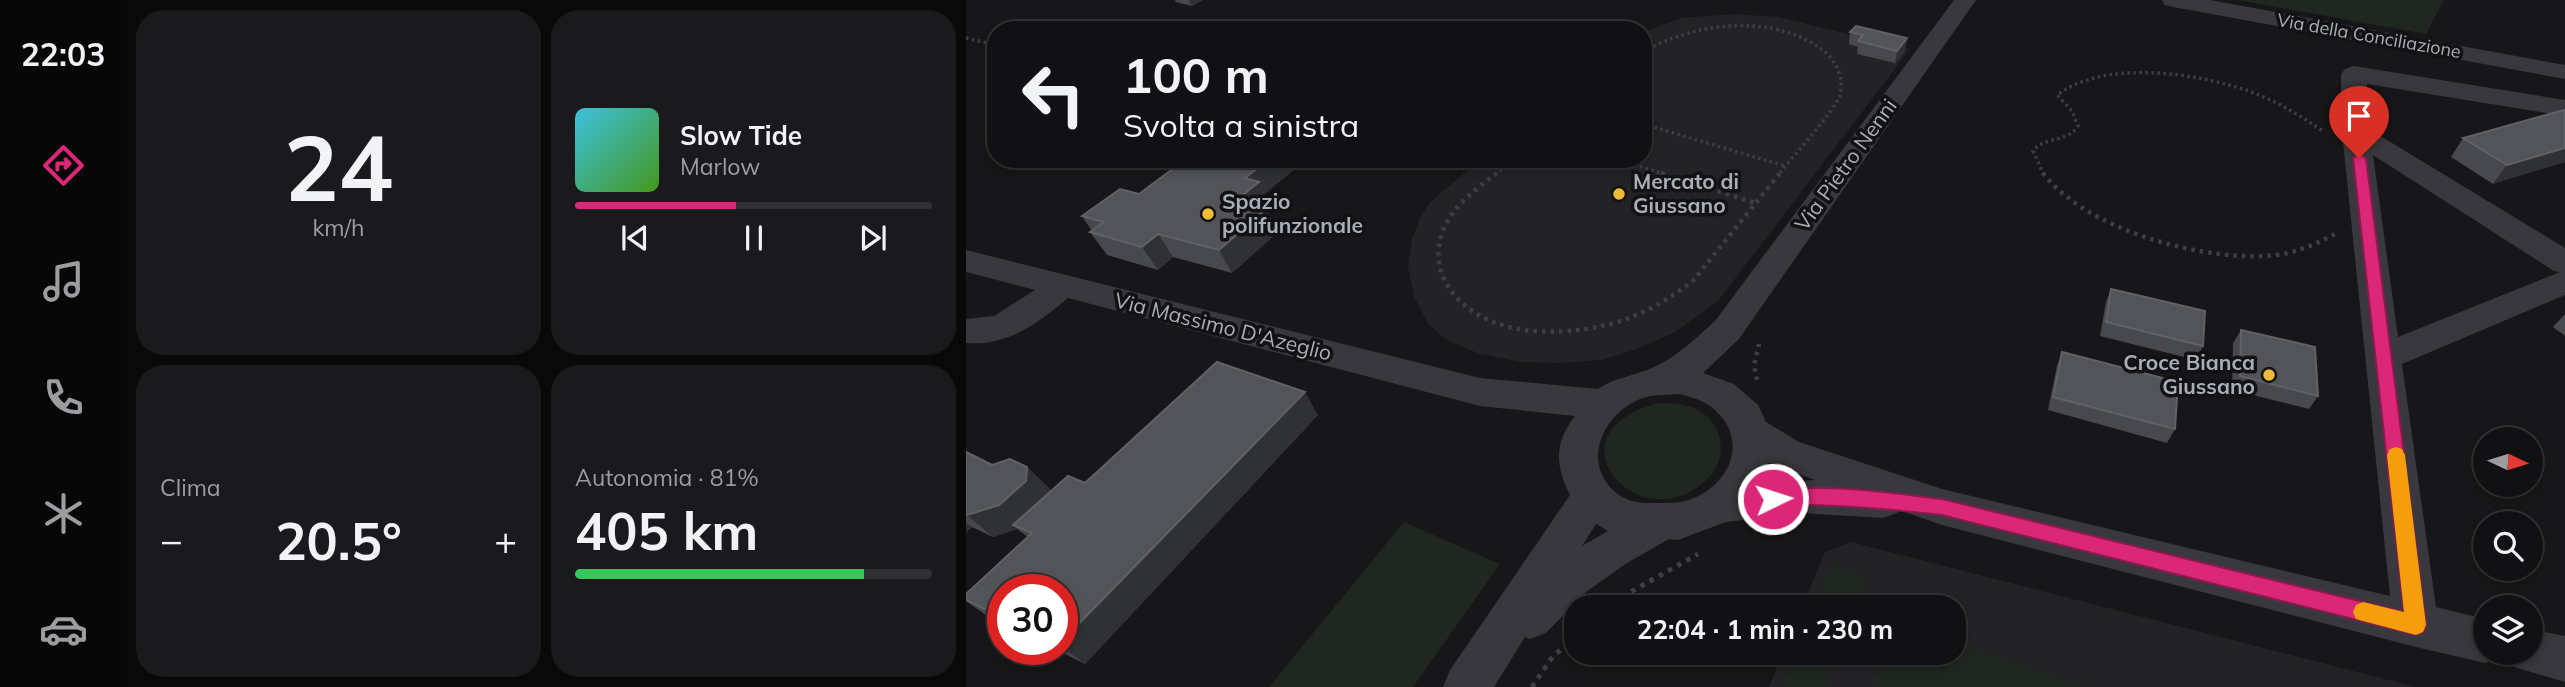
<!DOCTYPE html>
<html lang="it">
<meta charset="utf-8">
<style>
body{margin:0;font-family:Mulish,sans-serif;background:#1a1a1c;color:#f1f3f6;height:100vh;display:flex;flex-direction:column;font-size:26px;white-space:nowrap}
*{box-sizing:border-box;margin:0}
p{font-size:23px;color:#9c9da0}
.icon{flex:none;width:38px;height:38px;fill:none;stroke:currentColor;stroke-width:2;stroke-linecap:round;stroke-linejoin:round}
.map{position:relative;flex:1;overflow:hidden}
.drawer{display:flex;flex-direction:column;gap:10px;padding:10px;background:#09090a;width:840px}
.drawer>*{flex:none}
.top-card{position:absolute;left:21px;top:21px;width:665px;height:147px;border-radius:28px;box-shadow:0 4px 10px #0003,0 0 0 2px #303133;background:#111113;color:#f1f3f6;overflow:hidden}
.needle{width:46px;rotate:94deg}
.tools{position:absolute;left:1507px;top:427px;display:grid;gap:14px}
.tools a{display:grid;place-items:center;width:70px;height:70px;border-radius:50%;background:#111113;box-shadow:0 4px 10px #0003,0 0 0 2px #303133;font-size:35px}
.speed{position:absolute;left:21px;top:574px;display:flex;gap:14px;font-size:35px;font-weight:700;text-align:center}
.speed>*{display:grid;place-content:center;width:91px;height:91px;border-radius:50%;background:#111113;box-shadow:0 4px 10px #0003,0 0 0 2px #303133;line-height:1}
.speed .limit{border:10px solid #d22;background:#fff;color:#111}
.pin{position:absolute;display:grid;place-items:center;width:60px;height:60px;color:#fff;margin:-72px -30px;border-radius:50% 50% 50% 0;rotate:-45deg;box-shadow:0 0 7px #0007}
.pin .icon{rotate:45deg}
.me{position:absolute;width:77px;margin:-38px;rotate:86deg;stroke-linejoin:round;filter:drop-shadow(0 0 5px #0008)}
.turn{display:flex;align-items:center;gap:24px;height:147px;padding:0 21px;font-size:32px}
.turn .icon{width:91px;height:91px;stroke-width:2.5}
.turn b{display:block;font-size:49px;line-height:60px}
.big{font-size:52px;font-weight:700;line-height:1.1}
.drawer .card{flex:1;display:flex;flex-direction:column;justify-content:center;gap:10px;min-width:0;padding:0 24px;border-radius:28px;background:#1a1a1c}
.drawer .dial{align-items:center;gap:0}
.dial b{font-size:91px;line-height:1}
.song{display:flex;align-items:center;gap:21px}
.cover{width:84px;height:84px;border-radius:10px;background:linear-gradient(135deg,hsl(190 70% 55%),hsl(100 70% 35%))}
.played{height:7px;border-radius:4px;background:linear-gradient(90deg,#db2777 45%,#303133 45%)}
.keys{display:flex;justify-content:space-around;direction:ltr}
.heat{display:flex;justify-content:space-between;align-items:center;font-size:38px;direction:ltr}
.charge{height:10px;border-radius:5px;background:linear-gradient(90deg,#34c759 81%,#303133 0)}
.drawer .tiles{flex:1;display:grid;gap:10px;grid-template-columns:repeat(2,1fr)}
.trip{position:absolute;left:598px;top:595px;width:402px;height:70px;border-radius:28px;background:#111113;box-shadow:0 4px 10px #0003,0 0 0 2px #303133;font-weight:700;line-height:70px;text-align:center}
main{display:flex;flex:1;min-height:0}
.tab-bar{display:flex;flex-direction:column;width:126px;justify-content:space-around;align-items:center;background:#070708;color:#9c9da0}
.tab-bar .icon{width:49px;height:49px}
.tab-bar .active{color:#db2777}
.tab-bar b{font-size:32px;color:#f1f3f6}
.map>svg:first-child{display:block}
.built{fill:#232326}
.green{fill:#1f2720}
.lines{fill:none;stroke-linecap:round;stroke-linejoin:round}
.path-far2{stroke:#3e3f45;stroke-width:3.5;stroke-dasharray:2.5 3.5;stroke-linecap:butt}
.path-far1{stroke:#3e3f45;stroke-width:4.5;stroke-dasharray:3.5 5;stroke-linecap:butt}
.path{stroke:#3e3f45;stroke-width:5;stroke-dasharray:4.5 6;stroke-linecap:butt}
.minor{fill:#38383e;fill-rule:evenodd}
.wall{fill:#48494e}
.shaded-wall{fill:#303134}
.building{fill:#535459;stroke:#606268;stroke-width:2}
.route{fill:#db2777;stroke:#8e194d;stroke-width:2}
.slow{fill:#f59e0b}
.poi-dot{fill:#efba38;stroke:#121214;stroke-width:2.5}
.labels{text-anchor:middle;stroke-width:7;stroke-linejoin:round;paint-order:stroke}
.far-street-label{font-size:18px;fill:#a9adb8;stroke:#121214}
.street-label{font-size:21px;fill:#a9adb8;stroke:#121214}
.poi-label{font-size:21px;font-weight:bold;fill:#a9adb8;stroke:#121214;text-anchor:start}
</style>
<main>
<nav class="tab-bar">
<b>22:03</b>
<svg class="icon active" aria-label="directions" viewBox="0 0 24 24"><path d="M12 3l9 9-9 9-9-9zM9 14v-3h6M13 9l2 2-2 2"/></svg>
<svg class="icon" aria-label="music" viewBox="0 0 24 24"><path d="M9 18V5l10-2v13"/><circle cx="6" cy="18" r="3"/><circle cx="16" cy="16" r="3"/></svg>
<svg class="icon" aria-label="phone" viewBox="0 0 24 24"><path d="M5 4h4l2 5-3 2q2 4 5 5l2-3 5 2v4C11 20 4 13 5 4z"/></svg>
<svg class="icon" aria-label="climate" viewBox="0 0 24 24"><path d="M12 3v18M4 7l16 10M4 17L20 7"/></svg>
<svg class="icon" aria-label="car" viewBox="0 0 24 24"><path d="M5 17H2v-5l4-1 3-4h7l3 4 3 1v5h-3M9 17h6M6 11h13"/><circle cx="7" cy="17" r="2"/><circle cx="17" cy="17" r="2"/></svg>
</nav>
<section class="drawer">
<div class="tiles">
<div class="card dial"><b>24</b><p>km/h</p></div>
<div class="card">
<div class="song"><i class="cover"></i><div><b>Slow Tide</b><p>Marlow</p></div></div>
<div class="played"></div>
<div class="keys"><svg class="icon" aria-label="previous" viewBox="0 0 24 24"><path d="M18 5L8 12l10 7zM5 5v14"/></svg><svg class="icon" aria-label="pause" viewBox="0 0 24 24"><path d="M8 5v14M16 5v14"/></svg><svg class="icon" aria-label="next" viewBox="0 0 24 24"><path d="M6 5l10 7-10 7zM19 5v14"/></svg></div>
</div>
<div class="card"><p>Clima</p>
<div class="heat"><a>−</a><b class="big">20.5°</b><a>+</a></div>
</div>
<div class="card"><p>Autonomia · 81%</p><b class="big">405 km</b><div class="charge"></div></div>
</div>
</section>
<div class="map">
<svg width="1599" height="687" viewBox="0 0 1599 687">
<rect width="100%" height="100%" fill="#171719"/>
<g class="built">
<polygon points="766,14 812,17 944,49 752,301 709,332 671,349 635,360 593,363 555,362 514,354 481,340 463,325 448,297 442,266 446,239 455,216 465,201 515,159 677,159 677,32 715,18"/>
<polygon points="885,542 1450,687 803,687 817,653 989,653 989,607 836,607 859,552"/>
</g>
<g class="green">
<polygon points="1271,0 1478,0 1460,34"/>
<path d="M693 403C704 403 714 403 725 407 754 417 765 452 744 476 677 548 574 433 693 403Z"/>
<polygon points="438,522 534,564 447,687 303,687"/>
<polygon points="866,565 901,579 890,607 849,607"/>
<polygon points="989,642 1117,687 906,687 916,653 989,653"/>
<polygon points="830,653 872,653 859,687 816,687"/>
</g>
<g class="lines">
<g class="path-far2">
<polyline points="0,38 30,45"/>
<path d="M677 52C729 22 809 12 859 52 871 62 878 79 874 95 870 109 824 160 812 175"/>
<polyline points="677,124 819,166"/>
<polyline points="651,159 700,175"/>
<polyline points="529,175 549,159"/>
<path d="M1078 175 1067 151C1078 136 1102 143 1112 126L1106 111 1091 95C1139 59 1230 73 1283 91 1310 101 1334 115 1358 132"/>
</g>
<g class="path-far1">
<path d="M531 173C514 186 496 199 484 217 471 237 468 262 480 283 511 336 586 338 640 325 672 318 700 301 726 282L814 173"/>
<polyline points="695,173 789,203"/>
<path d="M1077 173C1121 231 1241 263 1311 255 1333 252 1352 243 1371 233"/>
<polyline points="791,380 788,365 793,344"/>
</g>
<g class="path">
<polyline points="638,607 732,554"/>
<polyline points="566,687 585,659 611,633"/>
</g>
<g class="minor">
<path d="M988 0H1010L773 339 737 373 768 384 792 405 800 422 833 442 976 489 1424 596 1376 132 1375 74 1379 69 1388 66 1599 100V116L1401 84 1403 129 1599 248V295L1436 364 1470 607 1519 619V653H1537L1535 657 1519 663 1450 647 976 525 933 510 931 513 917 518 834 513 760 522 712 540 703 539 661 563 620 592 580 633 564 639 559 637 528 687H477L484 670 604 495C589 465 588 443 609 416L514 406 102 298C71 324 42 346 0 343V319L28 316 69 290 0 272V250L514 378 632 389C649 377 669 376 688 367 712 356 729 339 749 321ZM1407 155 1588 271 1594 272 1432 337ZM714 394C724 397 736 400 744 406 782 434 769 480 728 498 714 504 701 503 686 503 670 503 659 501 647 490 615 460 639 411 677 398 689 394 702 395 714 394ZM803 463 805 464 849 480 794 483ZM630 524 642 531 616 546Z"/>
<polygon points="1196,0 1244,0 1599,65 1599,79 1207,7 1199,5"/>
<polygon points="1564,629 1599,636 1599,682 1548,667 1542,653 1564,653"/>
</g>
</g>
<g class="wall">
<polygon points="209,0 237,0 226,6 210,2"/>
<polygon points="890,26 939,51 929,63 891,54 892,47 883,44 884,32"/>
<polygon points="1599,111 1527,184 1485,157 1497,138"/>
<polygon points="173,194 299,194 305,204 299,209 312,232 266,273 207,257 192,270 141,255 124,232 126,231 116,216"/>
<polygon points="1145,289 1237,346 1230,360 1134,336 1140,302"/>
<polygon points="1599,314 1599,336 1587,327"/>
<polygon points="1275,330 1352,396 1343,409 1266,390 1267,343"/>
<polygon points="1096,352 1209,429 1201,443 1082,410 1091,366"/>
<polygon points="352,415 119,664 89,649 96,649 96,590 37,590 37,624 24,618 0,601 0,594 62,537 51,529 27,537 6,527 0,532 0,452 26,465 61,467 84,489 84,492 119,483"/>
</g>
<g class="shaded-wall">
<polygon points="223,0 237,0 226,6"/>
<polygon points="941,38 939,51 929,63 931,51"/>
<polygon points="1599,148 1599,162 1527,184 1541,165"/>
<polygon points="303,159 341,159 299,194 305,204 281,225 268,202 279,178"/>
<polygon points="300,209 312,232 266,273 253,250"/>
<polygon points="192,234 207,257 192,270 176,247"/>
<polygon points="339,392 352,415 119,664 96,647 96,641"/>
<polygon points="61,467 84,489 83,503 47,525 51,529 27,537 1,515"/>
<polygon points="0,523 6,527 0,532"/>
</g>
<g class="building">
<polygon points="109,23 141,30 96,30"/>
<polygon points="890,26 941,38 931,51 892,41 897,35 884,32"/>
<polygon points="1598,110 1599,111 1599,148 1541,165 1497,138"/>
<polygon points="220,159 303,159 279,178 293,182 268,202 300,209 253,250 192,234 176,247 124,232 138,222 116,216 154,189 173,194"/>
<polygon points="1145,289 1239,311 1237,346 1140,322"/>
<polygon points="1275,330 1349,347 1352,396 1274,376"/>
<polygon points="1096,352 1212,382 1209,429 1087,397"/>
<polygon points="251,362 339,392 96,641 96,590 37,590 37,618 0,600 0,594 66,533 47,525 102,476 119,483"/>
<polygon points="0,452 26,465 44,459 61,467 60,481 33,505 1,515 0,515"/>
</g>
<path class="route" d="M1393 154 1400 158 1460 625 1457 632 1450 635 976 515C932 510 889 506 844 505 830 504 814 510 801 505L798 499 801 494C841 480 932 494 976 499L1438 612 1387 158Z"/>
<polygon class="slow" points="1430,447 1436,449 1439,455 1460,625 1457,632 1450,635 1397,621 1390,619 1387,612 1390,605 1397,602 1438,612 1421,455 1424,449"/>
<g class="poi-dot">
<circle cx="653" cy="194" r="7"/>
<circle cx="242" cy="214" r="7"/>
<circle cx="1303" cy="375" r="7"/>
</g>
<g class="labels">
<g class="far-street-label">
<text transform="translate(1403 36) rotate(10)" y="6">Via della Conciliazione</text>
</g>
<g class="street-label">
<text transform="translate(880 165) rotate(-54)" y="7">Via Pietro Nenni</text>
<text transform="translate(257 327) rotate(14)" y="7">Via Massimo D'Azeglio</text>
</g>
<g class="poi-label">
<text x="667" y="189">Mercato di<tspan x="667" dy="24">Giussano</tspan></text>
<text x="256" y="209">Spazio<tspan x="256" dy="24">polifunzionale</tspan></text>
<text x="1289" y="370" text-anchor="end">Croce Bianca<tspan x="1289" dy="24">Giussano</tspan></text>
</g>
</g>
</svg>
<div class="tools">
<a><svg class="needle" viewBox="-14 -14 28 28"><path d="M0-13l5 13h-10z" fill="#e53935"/><path d="M0 13l5-13h-10z" fill="#9c9da0"/></svg></a>
<a><svg class="icon" aria-label="search" viewBox="0 0 24 24"><circle cx="10" cy="10" r="6"/><path d="M15 15l6 6"/></svg></a>
<a><svg class="icon" aria-label="layers" viewBox="0 0 24 24"><path d="M12 4l9 5-9 5-9-5zM3 14l9 5 9-5"/></svg></a>
</div>
<div class="speed"><div class="limit">30</div></div>
<div class="pin" style="left:1393px;top:158px;background:#d93025"><svg class="icon" aria-label="arrive" viewBox="0 0 24 24"><path d="M6 21V4h12l-3 4 3 4H6"/></svg></div>
<svg class="me" style="left:807px;top:499px" viewBox="-20 -20 40 40"><circle r="17" fill="#db2777" stroke="#fff" stroke-width="3"/><path d="M0-11L8 9 0 5-8 9z" fill="#fff"/></svg>
<div class="trip">22:04 · 1 min · 230 m</div>
<div class="top-card">
<div class="turn"><svg class="icon" aria-label="left" viewBox="0 0 24 24"><path d="M17 20v-9H6M10 6l-5 5 5 5"/></svg><div><b>100 m</b>Svolta a sinistra</div></div>
</div>
</div>
</main>
